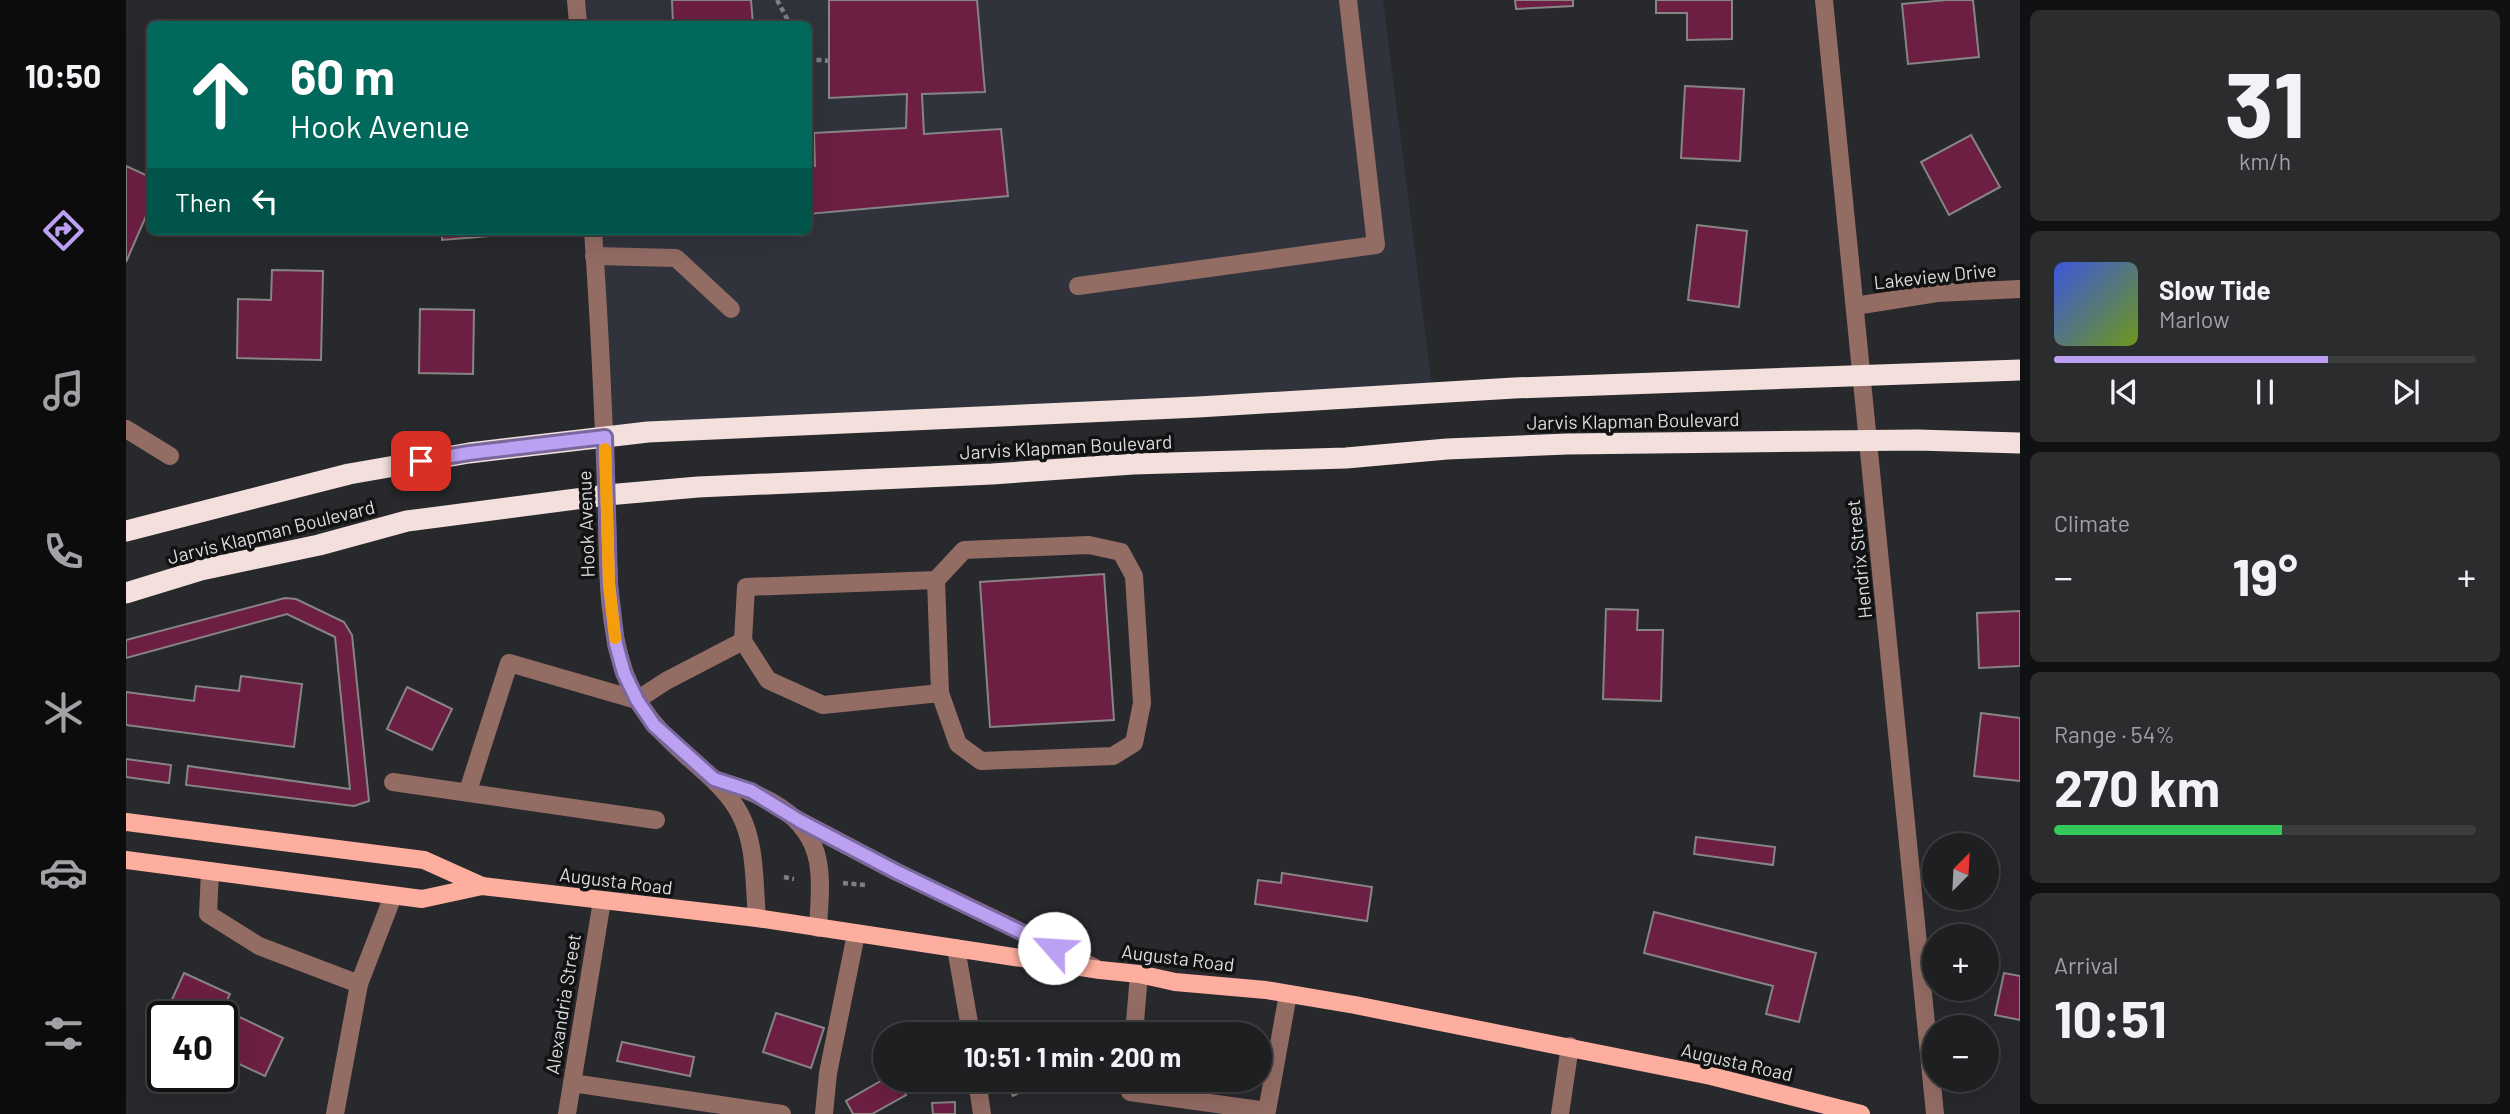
<!DOCTYPE html>
<meta charset="utf-8">
<style>
body{margin:0;font-family:Barlow,sans-serif;background:#2b2c2e;color:#f1f3f6;height:100vh;display:flex;flex-direction:column;font-size:26px;white-space:nowrap}
*{box-sizing:border-box;margin:0}
p{font-size:23px;color:#a1a2a5}
.icon{flex:none;width:38px;height:38px;fill:none;stroke:currentColor;stroke-width:2;stroke-linecap:round;stroke-linejoin:round}
.map{position:relative;flex:1;overflow:hidden}
.details{display:flex;flex-direction:column;gap:10px;padding:10px;background:#101112;width:490px}
.details>*{flex:none}
.hud{position:absolute;left:21px;top:21px;width:665px;height:214px;border-radius:10px;box-shadow:0 7px 28px #0002,0 0 0 2px #3c3d3f;background:#00695c;color:#fff;overflow:hidden}
.needle{width:46px;rotate:24deg}
.controls{position:absolute;left:1796px;top:833px;display:grid;gap:14px}
.controls a{display:grid;place-items:center;width:77px;height:77px;border-radius:50%;background:#1e1f21;box-shadow:0 7px 28px #0002,0 0 0 2px #3c3d3f;font-size:35px}
.speed{position:absolute;left:21px;top:1001px;display:flex;gap:14px;font-size:35px;font-weight:700;text-align:center}
.speed>*{display:grid;place-content:center;width:91px;height:91px;border-radius:50%;background:#1e1f21;box-shadow:0 7px 28px #0002,0 0 0 2px #3c3d3f;line-height:1}
.speed .limit{border:4px solid #111;border-radius:10px;background:#fff;color:#111}
.pin{position:absolute;display:grid;place-items:center;width:60px;height:60px;color:#fff;margin:-30px;border-radius:14px;box-shadow:0 4px 10px #0006}
.me{position:absolute;width:77px;margin:-38px;rotate:296deg;stroke-linejoin:round;filter:drop-shadow(0 0 5px #0008)}
.turn{display:flex;align-items:center;gap:24px;height:147px;padding:0 28px;font-size:32px}
.turn .icon{width:91px;height:91px;stroke-width:2.5}
.turn b{display:block;font-size:49px;line-height:60px}
.then{display:flex;align-items:center;height:66px;padding:0 28px;background:#0003;gap:14px;font-size:26px}
.big{font-size:52px;font-weight:700;line-height:1.1}
.details .tile{flex:1;display:flex;flex-direction:column;justify-content:center;gap:10px;min-width:0;padding:0 24px;border-radius:10px;background:#2b2c2e}
.details .dial{align-items:center;gap:0}
.dial b{font-size:91px;line-height:1}
.song{display:flex;align-items:center;gap:21px}
.cover{width:84px;height:84px;border-radius:10px;background:linear-gradient(135deg,hsl(230 70% 55%),hsl(80 70% 35%))}
.played{height:7px;border-radius:4px;background:linear-gradient(90deg,#bca0f2 65%,#3c3d3f 65%)}
.keys{display:flex;justify-content:space-around;direction:ltr}
.heat{display:flex;justify-content:space-between;align-items:center;font-size:38px;direction:ltr}
.charge{height:10px;border-radius:5px;background:linear-gradient(90deg,#34c759 54%,#3c3d3f 0)}
.trip{position:absolute;left:747px;top:1022px;width:399px;height:70px;border-radius:35px;background:#1e1f21;box-shadow:0 7px 28px #0002,0 0 0 2px #3c3d3f;font-weight:700;line-height:70px;text-align:center}
main{display:flex;flex:1;min-height:0}
.dock{display:flex;flex-direction:column;width:126px;justify-content:space-around;align-items:center;background:#0c0c0d;color:#a1a2a5}
.dock .icon{width:49px;height:49px}
.dock .current{color:#bca0f2}
.dock b{font-size:32px;color:#f1f3f6}
.map>svg:first-child{display:block}
.built{fill:#30333b}
.building{fill:#6c1f43;stroke:#878485;stroke-width:2}
.lines{fill:none;stroke-linecap:round;stroke-linejoin:round}
.path{stroke:#7e7f81;stroke-width:4.5;stroke-dasharray:5 3.5;stroke-linecap:butt}
.minor{stroke:#936c64;stroke-width:18}
.major{stroke:#feae9e;stroke-width:18}
.highway{stroke:#f3dfdb;stroke-width:21}
.route-casing{stroke:#7a689d;stroke-width:18}
.route{stroke:#bca0f2;stroke-width:12}
.slow{stroke:#f59e0b;stroke-width:12}
.labels{text-anchor:middle;stroke-width:7;stroke-linejoin:round;paint-order:stroke}
.street-label{font-size:19px;fill:#dadbdd;stroke:#121213}
</style>
<main>
<nav class="dock">
<b>10:50</b>
<svg class="icon current" aria-label="directions" viewBox="0 0 24 24"><path d="M12 3l9 9-9 9-9-9zM9 14v-3h6M13 9l2 2-2 2"/></svg>
<svg class="icon" aria-label="music" viewBox="0 0 24 24"><path d="M9 18V5l10-2v13"/><circle cx="6" cy="18" r="3"/><circle cx="16" cy="16" r="3"/></svg>
<svg class="icon" aria-label="phone" viewBox="0 0 24 24"><path d="M5 4h4l2 5-3 2q2 4 5 5l2-3 5 2v4C11 20 4 13 5 4z"/></svg>
<svg class="icon" aria-label="climate" viewBox="0 0 24 24"><path d="M12 3v18M4 7l16 10M4 17L20 7"/></svg>
<svg class="icon" aria-label="car" viewBox="0 0 24 24"><path d="M5 17H2v-5l4-1 3-4h7l3 4 3 1v5h-3M9 17h6M6 11h13"/><circle cx="7" cy="17" r="2"/><circle cx="17" cy="17" r="2"/></svg>
<svg class="icon" aria-label="filters" viewBox="0 0 24 24"><path d="M4 7h16M4 17h16"/><circle cx="9" cy="7" r="2"/><circle cx="15" cy="17" r="2"/></svg>
</nav>
<div class="map">
<svg width="1894" height="1114" viewBox="0 0 1894 1114">
<rect width="100%" height="100%" fill="#28292c"/>
<polygon class="built" points="449,0 1257,0 1307,394 479,437 465,231 682,231 682,24 451,24"/>
<g class="building">
<polygon points="546,0 625,0 627,24 547,24"/>
<polygon points="703,0 851,0 859,92 796,94 798,134 875,129 882,196 682,214 682,167 689,166 688,133 780,128 781,94 703,98"/>
<polygon points="1389,0 1447,0 1447,6 1390,9"/>
<polygon points="1530,0 1606,0 1606,39 1561,40 1561,13 1530,13"/>
<polygon points="1821,0 1847,0 1853,57 1782,64 1776,4"/>
<polygon points="1559,86 1618,89 1614,161 1555,158"/>
<polygon points="1845,135 1874,187 1823,215 1795,162"/>
<polygon points="0,166 24,177 24,207 0,262"/>
<polygon points="1571,225 1621,231 1613,307 1562,300"/>
<polygon points="316,231 375,231 376,235 316,240"/>
<polygon points="146,270 197,271 195,360 111,358 112,299 145,300"/>
<polygon points="294,309 348,310 347,374 293,373"/>
<polygon points="978,574 988,720 864,727 854,582"/>
<polygon points="159,598 170,599 218,622 226,635 243,801 228,806 60,785 62,766 224,789 209,637 161,614 0,658 0,640"/>
<polygon points="1480,609 1512,610 1511,630 1537,630 1535,701 1477,699"/>
<polygon points="1894,611 1894,666 1853,668 1851,613"/>
<polygon points="115,676 176,684 168,747 0,725 0,692 68,701 70,686 113,691"/>
<polygon points="281,687 326,709 306,750 261,729"/>
<polygon points="1855,713 1894,718 1894,781 1848,776"/>
<polygon points="0,759 45,765 43,783 0,777"/>
<polygon points="1570,837 1649,847 1647,865 1568,854"/>
<polygon points="1156,873 1246,887 1241,921 1129,904 1132,880 1155,883"/>
<polygon points="1528,912 1690,953 1673,1022 1640,1014 1647,986 1518,953"/>
<polygon points="58,973 104,994 97,1009 157,1038 139,1076 96,1056 96,1017 38,1017"/>
<polygon points="1878,973 1894,976 1894,1020 1869,1015"/>
<polygon points="650,1013 698,1028 685,1068 637,1052"/>
<polygon points="496,1042 568,1057 564,1076 491,1061"/>
<polygon points="760,1078 772,1080 780,1095 746,1114 727,1114 720,1101"/>
<polygon points="878,1080 918,1080 887,1096"/>
<polygon points="829,1102 829,1114 807,1114 806,1103"/>
</g>
<g class="lines">
<g class="path">
<polyline points="651,0 664,24"/>
<polyline points="682,59 704,61"/>
<polyline points="682,89 682,104"/>
<polyline points="658,877 668,879"/>
<polyline points="717,883 740,885"/>
</g>
<g class="minor">
<polyline points="450,0 452,24"/>
<polyline points="1698,0 1809,1114"/>
<path d="M467 231C473 316 477 401 480 486 483 547 478 612 498 671 510 707 536 735 564 759 583 776 602 791 614 814 630 844 628 884 631 918"/>
<polyline points="468,256 550,258 605,309"/>
<polyline points="952,286 1250,245 1222,0"/>
<polyline points="1729,306 1811,293 1894,289"/>
<polyline points="0,429 44,456"/>
<polyline points="810,580 838,550 963,545 995,552 1008,576 1016,703 1008,743 987,756 855,761 832,744 814,693"/>
<path d="M588 779C632 793 683 811 692 862 696 884 693 907 692 928"/>
<polyline points="267,782 530,820"/>
<polyline points="342,791 383,663 511,700 540,681 617,641 642,680 697,705 814,693 810,580 620,587 617,641"/>
<polyline points="674,821 771,872 968,967"/>
<polyline points="84,871 82,914 133,946 233,984 267,896"/>
<polyline points="830,948 845,1034"/>
<polyline points="1008,1034 1013,974"/>
<polyline points="851,1080 856,1114"/>
<polyline points="1005,1080 1004,1092 1141,1111 1162,994"/>
<polyline points="446,1083 656,1114"/>
<polyline points="209,1114 233,984"/>
<polyline points="441,1114 476,901"/>
<polyline points="698,1114 702,1073 730,934"/>
<polyline points="1434,1114 1444,1046"/>
</g>
<g class="major">
<polyline points="0,822 298,860 356,886 631,918 974,970 1013,974 1049,982 1140,990 1229,1005 1585,1076 1735,1114"/>
<polyline points="0,860 296,899 356,886"/>
</g>
<g class="highway">
<polyline points="0,531 223,474 343,453 522,432 1072,407 1388,388 1894,370"/>
<polyline points="0,593 75,570 193,545 281,521 481,495 572,487 866,474 1007,464 1220,458 1321,449 1441,444 1791,440 1894,443"/>
</g>
</g>
<g class="lines">
<defs>
<polyline id="route" points="295,461 343,453 479,437 483,584 490,644 498,673 511,700 528,725 588,779 625,791 674,821 771,872 928,948"/>
</defs>
<use href="#route" class="route-casing"/>
<use href="#route" class="route"/>
<polyline class="slow" points="479,449 483,584 489,638"/>
</g>
<g class="labels">
<g class="street-label">
<text transform="translate(1809 276) rotate(-6)" y="7">Lakeview Drive</text>
<text transform="translate(1507 421) rotate(-1)" y="7">Jarvis Klapman Boulevard</text>
<text transform="translate(940 447) rotate(-3)" y="7">Jarvis Klapman Boulevard</text>
<text transform="translate(460 524) rotate(-92)" y="7">Hook Avenue</text>
<text transform="translate(145 532) rotate(-14)" y="7">Jarvis Klapman Boulevard</text>
<text transform="translate(1733 559) rotate(-96)" y="7">Hendrix Street</text>
<text transform="translate(490 881) rotate(7)" y="7">Augusta Road</text>
<text transform="translate(1052 958) rotate(7)" y="7">Augusta Road</text>
<text transform="translate(437 1004) rotate(-81)" y="7">Alexandria Street</text>
<text transform="translate(1611 1062) rotate(13)" y="7">Augusta Road</text>
</g>
</g>
</svg>
<div class="controls">
<a><svg class="needle" viewBox="-14 -14 28 28"><path d="M0-13l5 13h-10z" fill="#e53935"/><path d="M0 13l5-13h-10z" fill="#a1a2a5"/></svg></a>
<a>+</a>
<a>−</a>
</div>
<div class="speed"><div class="limit">40</div></div>
<div class="pin" style="left:295px;top:461px;background:#d93025"><svg class="icon" aria-label="arrive" viewBox="0 0 24 24"><path d="M6 21V4h12l-3 4 3 4H6"/></svg></div>
<svg class="me" style="left:928px;top:948px" viewBox="-20 -20 40 40"><circle r="19" fill="#fff"/><path d="M0-13L10 11 0 6-10 11z" fill="#bca0f2"/></svg>
<div class="trip">10:51 · 1 min · 200 m</div>
<div class="hud">
<div class="turn"><svg class="icon" aria-label="ahead" viewBox="0 0 24 24"><path d="M12 20V5M6 11l6-6 6 6"/></svg><div><b>60 m</b>Hook Avenue</div></div>
<div class="then">Then<svg class="icon" aria-label="left" viewBox="0 0 24 24"><path d="M17 20v-9H6M10 6l-5 5 5 5"/></svg></div>
</div>
</div>
<section class="details">
<div class="tile dial"><b>31</b><p>km/h</p></div>
<div class="tile">
<div class="song"><i class="cover"></i><div><b>Slow Tide</b><p>Marlow</p></div></div>
<div class="played"></div>
<div class="keys"><svg class="icon" aria-label="previous" viewBox="0 0 24 24"><path d="M18 5L8 12l10 7zM5 5v14"/></svg><svg class="icon" aria-label="pause" viewBox="0 0 24 24"><path d="M8 5v14M16 5v14"/></svg><svg class="icon" aria-label="next" viewBox="0 0 24 24"><path d="M6 5l10 7-10 7zM19 5v14"/></svg></div>
</div>
<div class="tile"><p>Climate</p>
<div class="heat"><a>−</a><b class="big">19°</b><a>+</a></div>
</div>
<div class="tile"><p>Range · 54%</p><b class="big">270 km</b><div class="charge"></div></div>
<div class="tile"><p>Arrival</p><b class="big">10:51</b></div>
</section>
</main>
